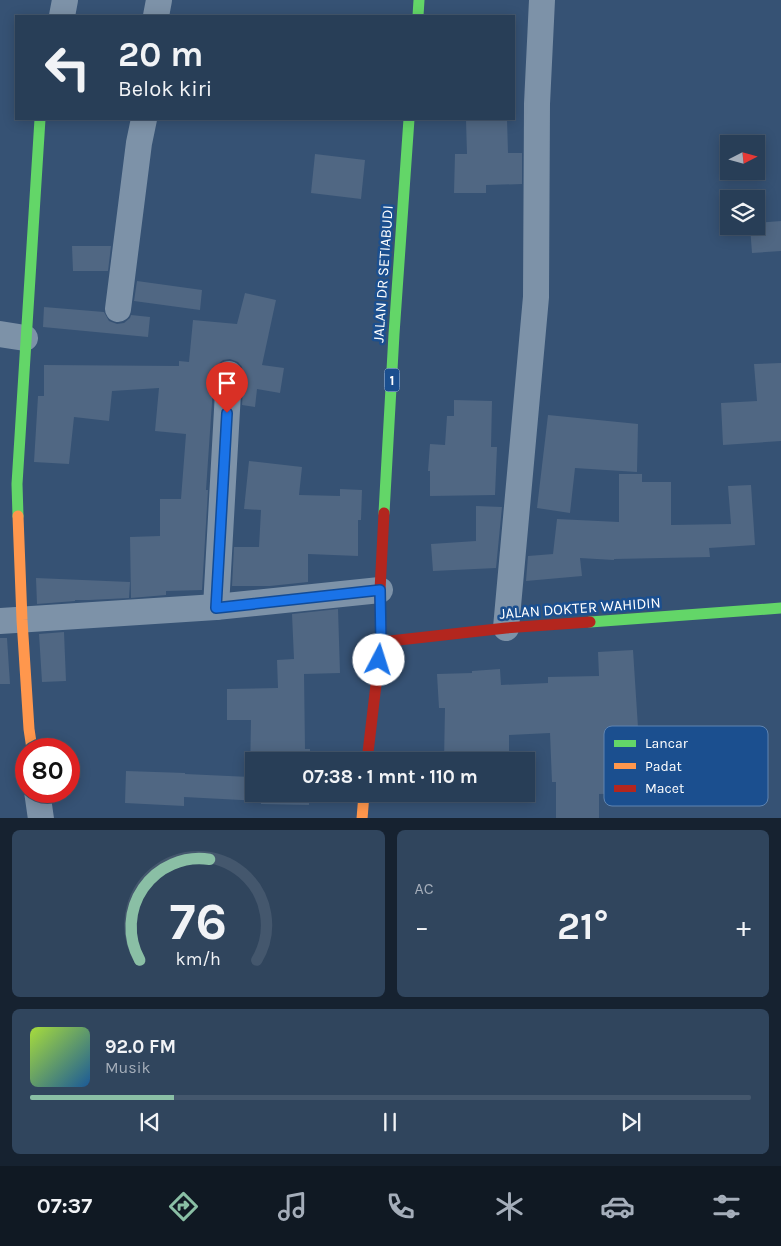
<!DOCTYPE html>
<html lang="id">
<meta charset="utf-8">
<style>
body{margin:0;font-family:Karla,sans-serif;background:#30455d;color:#f1f3f6;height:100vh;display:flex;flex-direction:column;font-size:19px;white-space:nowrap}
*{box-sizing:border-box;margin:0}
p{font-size:16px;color:#a5aeba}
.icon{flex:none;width:28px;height:28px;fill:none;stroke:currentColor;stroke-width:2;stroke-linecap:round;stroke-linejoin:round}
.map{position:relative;height:818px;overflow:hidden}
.details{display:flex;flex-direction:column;gap:12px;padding:12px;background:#162230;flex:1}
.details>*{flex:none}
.banner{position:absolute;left:15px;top:15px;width:500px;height:105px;border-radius:0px;box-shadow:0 2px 12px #0003,0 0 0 1px #44576d;background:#283e57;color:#f1f3f6;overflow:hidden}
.needle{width:32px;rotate:84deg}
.buttons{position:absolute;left:720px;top:135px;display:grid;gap:10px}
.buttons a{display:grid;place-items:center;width:45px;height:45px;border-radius:0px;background:#283e57;box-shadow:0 2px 12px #0003,0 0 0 1px #44576d;font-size:25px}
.speed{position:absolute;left:15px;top:738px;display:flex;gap:10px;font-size:25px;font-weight:700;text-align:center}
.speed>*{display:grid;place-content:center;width:65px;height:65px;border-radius:50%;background:#283e57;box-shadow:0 2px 12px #0003,0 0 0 1px #44576d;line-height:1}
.speed .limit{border:8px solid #d22;background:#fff;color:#111}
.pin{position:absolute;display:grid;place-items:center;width:42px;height:42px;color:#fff;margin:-51px -21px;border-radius:50% 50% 50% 0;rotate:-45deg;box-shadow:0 0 5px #0007}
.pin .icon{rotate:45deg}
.me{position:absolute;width:55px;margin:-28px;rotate:5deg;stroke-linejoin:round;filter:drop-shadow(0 0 4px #0008)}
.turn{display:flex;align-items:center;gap:18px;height:105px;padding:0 20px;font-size:22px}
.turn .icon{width:65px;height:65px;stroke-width:2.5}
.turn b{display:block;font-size:35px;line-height:42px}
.big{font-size:38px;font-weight:700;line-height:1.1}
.details .card{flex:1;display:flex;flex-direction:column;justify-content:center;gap:8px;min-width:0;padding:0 18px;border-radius:8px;background:#30455d}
.details .dial{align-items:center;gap:0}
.dial svg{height:130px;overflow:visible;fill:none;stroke:#44576d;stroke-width:7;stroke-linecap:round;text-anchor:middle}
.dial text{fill:#f1f3f6;stroke:none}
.song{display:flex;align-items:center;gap:15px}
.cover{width:60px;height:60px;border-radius:8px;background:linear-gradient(135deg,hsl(80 70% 55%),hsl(210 70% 35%))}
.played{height:5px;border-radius:2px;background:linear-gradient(90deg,#8abfa5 20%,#44576d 20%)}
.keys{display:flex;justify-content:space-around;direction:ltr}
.heat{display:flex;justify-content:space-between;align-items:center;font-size:28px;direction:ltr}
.details .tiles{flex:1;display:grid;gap:12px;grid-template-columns:1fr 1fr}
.card:last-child{grid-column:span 2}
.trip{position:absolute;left:245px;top:752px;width:290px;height:50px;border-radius:0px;background:#283e57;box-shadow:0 2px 12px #0003,0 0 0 1px #44576d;font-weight:700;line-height:50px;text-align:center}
.menu{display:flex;height:80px;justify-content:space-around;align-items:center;background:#101923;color:#a5aeba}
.menu .icon{width:35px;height:35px}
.menu .on{color:#8abfa5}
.menu b{font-size:22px;color:#f1f3f6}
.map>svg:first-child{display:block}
.building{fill:#506783}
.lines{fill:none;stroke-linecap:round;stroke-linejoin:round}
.street{stroke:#7d92a8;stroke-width:26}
.fast{stroke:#63d668;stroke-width:11}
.slow{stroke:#ff974d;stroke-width:11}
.jam{stroke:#b3261e;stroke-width:11}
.route-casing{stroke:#114b97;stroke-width:12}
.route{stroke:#1a73e8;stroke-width:9}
.labels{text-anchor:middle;stroke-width:5;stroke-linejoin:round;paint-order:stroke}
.shield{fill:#1b4f8f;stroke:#bbcadd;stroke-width:1}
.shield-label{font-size:14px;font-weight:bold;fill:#fff}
.street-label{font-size:15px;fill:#fff;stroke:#1b4f8f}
.key{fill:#1b4f8f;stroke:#5f84b1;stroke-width:1}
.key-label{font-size:14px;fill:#fff}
</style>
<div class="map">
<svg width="781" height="819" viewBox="0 0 781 819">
<rect width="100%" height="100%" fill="#365274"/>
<g class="building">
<polygon points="507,119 508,153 522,153 522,184 486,185 486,193 454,193 455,154 467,154 466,120"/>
<polygon points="315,154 365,160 361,199 311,193"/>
<polygon points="781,221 781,251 752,253 750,226 756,226 756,223"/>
<polygon points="72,246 111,246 108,271 73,271"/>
<polygon points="137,281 202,290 200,310 134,301"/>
<polygon points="245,293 276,300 262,365 284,368 280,393 257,389 255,407 242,405 244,375 242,367 238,362 230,359 223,360 217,365 214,373 206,490 208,490 202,590 166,591 166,595 131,598 130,537 160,536 160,499 181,499 186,434 155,431 159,388 112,391 109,421 74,417 69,464 34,462 38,396 44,396 44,365 179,366 179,361 189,362 193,320 237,324"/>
<polygon points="44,307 104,312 109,321 117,324 124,323 130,318 131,315 150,317 148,337 43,327"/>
<polygon points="781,363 781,441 723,445 721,403 757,401 754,364"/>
<polygon points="454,400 492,401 491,447 497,447 495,495 430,496 430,471 428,471 430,444 445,445 447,416 454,416"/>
<polygon points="548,415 638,424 637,472 575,468 570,513 537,508"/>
<polygon points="249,461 302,467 299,495 340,496 340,489 362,490 361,520 358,520 358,556 308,554 308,582 270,586 232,586 234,547 259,547 261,510 244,509"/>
<polygon points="619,474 642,474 642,482 671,482 671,525 731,524 728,486 751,485 755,545 709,548 710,557 614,559 614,560 580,558 582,576 526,581 528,556 553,554 557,519 619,522"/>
<polygon points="476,506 502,507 496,568 433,571 431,544 476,541"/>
<polygon points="36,578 130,582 129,598 89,600 75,600 75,601 37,604"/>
<polygon points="338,609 340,673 304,674 305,749 310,749 310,761 254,761 254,794 309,794 309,805 261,804 261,801 184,797 184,806 125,803 126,771 185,773 185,774 250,777 251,720 227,720 227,689 278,688 277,660 294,659 292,614"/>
<polygon points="64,632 66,681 42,682 39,634"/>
<polygon points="0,638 7,638 10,684 0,684"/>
<polygon points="633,650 639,743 658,743 659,793 599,794 599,819 556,819 556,782 552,782 550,733 509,735 509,761 444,761 445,708 439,708 437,674 472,673 472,671 500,669 501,685 548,683 548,677 599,676 598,652"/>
<polygon points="443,794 474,794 474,798 443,797"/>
</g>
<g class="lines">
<g class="street">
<polyline points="62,16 65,0"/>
<polyline points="156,16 159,0"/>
<polyline points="118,309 139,143 144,119"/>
<polyline points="0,334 25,338"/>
<polyline points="216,607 229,374"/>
<polyline points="0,621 216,607 380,590"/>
<polyline points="506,628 536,297 537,104 542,0"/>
<polyline points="37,791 41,819"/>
</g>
<g class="fast">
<polyline points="418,16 419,0"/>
<polyline points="384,513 394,334 409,119"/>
<polyline points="18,516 17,484 40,119"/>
<polyline points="590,622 781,608"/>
</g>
<g class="slow">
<polyline points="18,516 22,620 29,729 32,749"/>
<polyline points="362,819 364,794"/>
</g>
<g class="jam">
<polyline points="381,642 506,628 590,622"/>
<polyline points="367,761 381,642 380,590 384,513"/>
</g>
</g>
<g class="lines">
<defs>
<polyline id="route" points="227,413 216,608 380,590 381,642 379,660"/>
</defs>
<use href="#route" class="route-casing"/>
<use href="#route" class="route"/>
</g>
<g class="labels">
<rect class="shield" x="384.5" y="368.5" width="15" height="23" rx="4"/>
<g class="shield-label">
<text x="392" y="385">1</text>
</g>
<g class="street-label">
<text transform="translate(383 274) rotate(-86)" y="5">JALAN DR SETIABUDI</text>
<text transform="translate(580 608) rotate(-4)" y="5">JALAN DOKTER WAHIDIN</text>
</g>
</g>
<rect x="604" y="726" width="164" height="80" rx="8" class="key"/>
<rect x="614" y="740" width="22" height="7" fill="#63d668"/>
<rect x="614" y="763" width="22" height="6" fill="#ff974d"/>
<rect x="614" y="785" width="22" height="7" fill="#b3261e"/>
<g class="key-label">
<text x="645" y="748">Lancar</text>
<text x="645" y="771">Padat</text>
<text x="645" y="793">Macet</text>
</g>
</svg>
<div class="buttons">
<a><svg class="needle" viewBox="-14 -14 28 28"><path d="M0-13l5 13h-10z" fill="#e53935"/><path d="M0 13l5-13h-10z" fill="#a5aeba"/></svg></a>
<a><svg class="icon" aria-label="layers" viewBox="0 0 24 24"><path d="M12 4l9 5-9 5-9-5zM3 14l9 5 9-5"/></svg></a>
</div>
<div class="speed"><div class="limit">80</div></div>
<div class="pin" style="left:227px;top:413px;background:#d93025"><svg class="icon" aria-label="arrive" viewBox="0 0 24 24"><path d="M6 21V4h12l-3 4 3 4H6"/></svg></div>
<svg class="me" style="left:379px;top:660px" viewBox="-20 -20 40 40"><circle r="19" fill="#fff"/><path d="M0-13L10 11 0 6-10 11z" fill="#1a73e8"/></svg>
<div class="trip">07:38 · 1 mnt · 110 m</div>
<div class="banner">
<div class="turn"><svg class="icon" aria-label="left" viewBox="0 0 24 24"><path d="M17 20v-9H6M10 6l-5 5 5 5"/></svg><div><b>20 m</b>Belok kiri</div></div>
</div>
</div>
<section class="details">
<div class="tiles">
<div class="card dial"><svg viewBox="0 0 100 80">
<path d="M14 69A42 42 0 1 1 86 69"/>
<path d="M14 69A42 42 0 0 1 57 7" stroke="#8abfa5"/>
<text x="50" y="56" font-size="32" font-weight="700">76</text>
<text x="50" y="72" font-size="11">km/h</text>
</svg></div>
<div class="card"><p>AC</p>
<div class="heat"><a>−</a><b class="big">21°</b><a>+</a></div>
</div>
<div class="card">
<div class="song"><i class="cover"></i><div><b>92.0 FM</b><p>Musik</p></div></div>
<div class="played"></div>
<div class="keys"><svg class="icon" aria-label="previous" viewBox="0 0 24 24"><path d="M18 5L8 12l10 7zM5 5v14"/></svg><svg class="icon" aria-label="pause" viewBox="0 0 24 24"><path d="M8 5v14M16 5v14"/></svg><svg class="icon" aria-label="next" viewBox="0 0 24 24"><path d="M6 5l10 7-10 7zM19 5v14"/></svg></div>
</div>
</div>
</section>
<nav class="menu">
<b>07:37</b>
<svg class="icon on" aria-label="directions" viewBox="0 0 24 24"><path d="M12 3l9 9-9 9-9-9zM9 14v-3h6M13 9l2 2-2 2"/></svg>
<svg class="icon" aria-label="music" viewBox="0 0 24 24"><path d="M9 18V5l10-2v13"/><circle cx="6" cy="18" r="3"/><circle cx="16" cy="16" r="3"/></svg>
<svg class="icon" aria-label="phone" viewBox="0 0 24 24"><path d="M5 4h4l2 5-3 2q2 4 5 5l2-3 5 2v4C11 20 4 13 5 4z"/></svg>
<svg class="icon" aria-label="climate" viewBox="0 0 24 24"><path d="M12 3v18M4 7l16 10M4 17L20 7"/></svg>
<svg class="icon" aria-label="car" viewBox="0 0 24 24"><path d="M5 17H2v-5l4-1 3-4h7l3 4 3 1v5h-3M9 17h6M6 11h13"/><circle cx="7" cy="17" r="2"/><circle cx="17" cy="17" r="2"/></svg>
<svg class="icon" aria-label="filters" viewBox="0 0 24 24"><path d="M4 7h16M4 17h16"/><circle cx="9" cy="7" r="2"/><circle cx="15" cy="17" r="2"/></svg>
</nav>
